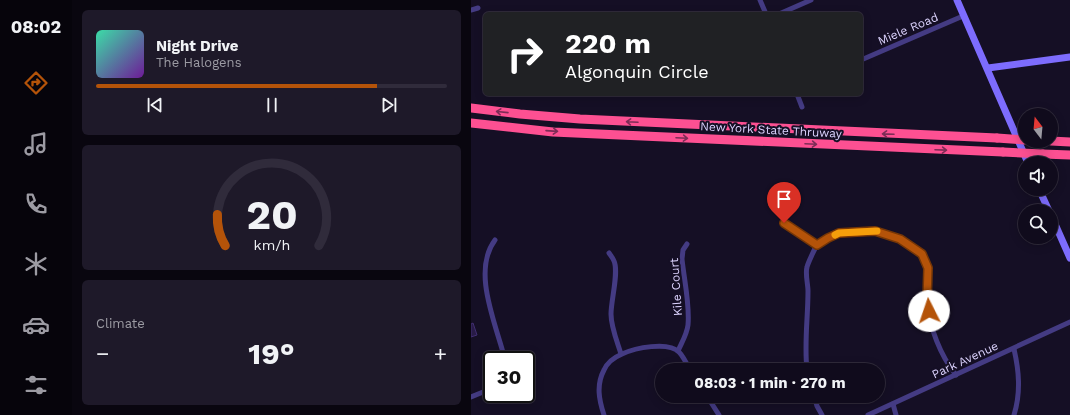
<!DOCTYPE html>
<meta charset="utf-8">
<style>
body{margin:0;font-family:"Work Sans",sans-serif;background:#1e1929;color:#f1f3f6;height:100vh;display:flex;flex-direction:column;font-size:15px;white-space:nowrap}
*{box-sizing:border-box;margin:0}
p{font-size:13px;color:#9c9ba3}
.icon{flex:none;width:22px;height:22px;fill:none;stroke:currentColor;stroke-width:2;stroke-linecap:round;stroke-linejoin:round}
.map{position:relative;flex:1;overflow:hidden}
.sheet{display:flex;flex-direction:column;gap:10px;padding:10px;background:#09060f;width:399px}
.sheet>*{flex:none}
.hud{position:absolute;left:12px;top:12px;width:380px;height:84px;border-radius:6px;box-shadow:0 2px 10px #0003,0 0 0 1px #302b3b;background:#202124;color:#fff;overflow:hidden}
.needle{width:26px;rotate:344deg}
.controls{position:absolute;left:547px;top:108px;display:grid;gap:8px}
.controls a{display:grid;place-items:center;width:40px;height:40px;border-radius:50%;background:#100b1c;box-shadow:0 2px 10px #0003,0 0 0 1px #302b3b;font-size:20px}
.speed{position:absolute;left:12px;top:351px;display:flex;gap:8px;font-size:20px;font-weight:700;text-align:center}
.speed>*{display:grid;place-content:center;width:52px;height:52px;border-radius:50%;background:#100b1c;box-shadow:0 2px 10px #0003,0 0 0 1px #302b3b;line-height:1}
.speed .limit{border:2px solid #111;border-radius:6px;background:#fff;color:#111}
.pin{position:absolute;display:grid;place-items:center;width:34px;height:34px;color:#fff;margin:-41px -17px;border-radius:50% 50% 50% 0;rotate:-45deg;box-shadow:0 0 4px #0007}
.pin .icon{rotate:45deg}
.me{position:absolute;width:44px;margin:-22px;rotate:356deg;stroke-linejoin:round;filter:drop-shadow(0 0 3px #0008)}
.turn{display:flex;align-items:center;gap:14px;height:84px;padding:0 16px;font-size:18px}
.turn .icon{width:52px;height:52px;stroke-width:2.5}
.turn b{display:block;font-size:28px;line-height:34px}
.big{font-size:30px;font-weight:700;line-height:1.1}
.sheet .card{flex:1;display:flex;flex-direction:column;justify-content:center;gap:6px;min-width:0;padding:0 14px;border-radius:6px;background:#1e1929}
.sheet .dial{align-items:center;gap:0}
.dial svg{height:104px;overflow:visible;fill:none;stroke:#302b3b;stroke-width:7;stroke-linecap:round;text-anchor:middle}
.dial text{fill:#f1f3f6;stroke:none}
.song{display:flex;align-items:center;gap:12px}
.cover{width:48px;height:48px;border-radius:6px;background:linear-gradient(135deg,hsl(160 70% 55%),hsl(280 70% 35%))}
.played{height:4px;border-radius:2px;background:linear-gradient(90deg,#b45309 80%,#302b3b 80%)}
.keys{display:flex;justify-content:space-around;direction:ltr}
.heat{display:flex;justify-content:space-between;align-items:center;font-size:22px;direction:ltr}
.trip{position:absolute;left:184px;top:363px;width:230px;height:40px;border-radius:20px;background:#100b1c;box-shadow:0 2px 10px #0003,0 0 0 1px #302b3b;font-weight:700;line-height:40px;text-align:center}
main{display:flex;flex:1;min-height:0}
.menu{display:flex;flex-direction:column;width:72px;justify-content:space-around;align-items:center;background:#06040b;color:#9c9ba3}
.menu .icon{width:28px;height:28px}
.menu .on{color:#b45309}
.menu b{font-size:18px;color:#f1f3f6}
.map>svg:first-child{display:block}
.building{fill:#281b46;stroke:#412e71}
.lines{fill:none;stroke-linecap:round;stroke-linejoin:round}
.street{stroke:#443b83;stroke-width:5}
.secondary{stroke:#7d6cfd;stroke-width:7}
.highway{stroke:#fd5092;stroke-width:9}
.highway-bridge{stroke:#fd5092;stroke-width:9}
.oneway{stroke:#7d2c56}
.route-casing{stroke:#753606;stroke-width:10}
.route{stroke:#b45309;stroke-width:7}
.slow{stroke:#f59e0b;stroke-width:7}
.labels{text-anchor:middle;stroke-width:4;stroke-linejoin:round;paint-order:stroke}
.street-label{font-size:12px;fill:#dcd3fe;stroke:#150f25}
</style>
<main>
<nav class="menu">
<b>08:02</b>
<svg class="icon on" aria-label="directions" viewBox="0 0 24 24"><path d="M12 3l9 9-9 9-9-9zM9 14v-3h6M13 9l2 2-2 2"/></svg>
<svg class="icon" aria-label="music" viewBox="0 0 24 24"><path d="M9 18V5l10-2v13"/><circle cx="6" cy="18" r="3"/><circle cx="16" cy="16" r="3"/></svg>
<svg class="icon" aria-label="phone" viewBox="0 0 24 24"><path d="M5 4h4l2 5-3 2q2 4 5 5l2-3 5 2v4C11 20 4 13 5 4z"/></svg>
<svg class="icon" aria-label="climate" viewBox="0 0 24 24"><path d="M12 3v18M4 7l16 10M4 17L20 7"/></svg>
<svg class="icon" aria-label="car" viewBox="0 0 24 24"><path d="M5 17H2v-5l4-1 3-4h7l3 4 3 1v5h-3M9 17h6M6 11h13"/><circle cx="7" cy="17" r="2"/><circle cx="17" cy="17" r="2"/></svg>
<svg class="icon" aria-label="filters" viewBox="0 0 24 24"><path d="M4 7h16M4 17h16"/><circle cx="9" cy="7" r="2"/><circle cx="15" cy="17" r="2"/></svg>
</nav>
<section class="sheet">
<div class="card">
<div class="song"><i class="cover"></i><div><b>Night Drive</b><p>The Halogens</p></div></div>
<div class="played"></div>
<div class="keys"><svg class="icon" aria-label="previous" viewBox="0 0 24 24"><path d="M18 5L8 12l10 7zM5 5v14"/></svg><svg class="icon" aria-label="pause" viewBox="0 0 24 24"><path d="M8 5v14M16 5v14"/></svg><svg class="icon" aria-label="next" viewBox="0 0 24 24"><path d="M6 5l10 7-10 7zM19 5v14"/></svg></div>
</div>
<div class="card dial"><svg viewBox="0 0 100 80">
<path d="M14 69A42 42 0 1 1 86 69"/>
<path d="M14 69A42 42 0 0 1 8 45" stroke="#b45309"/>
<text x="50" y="56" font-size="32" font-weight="700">20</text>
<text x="50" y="72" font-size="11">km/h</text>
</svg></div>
<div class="card"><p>Climate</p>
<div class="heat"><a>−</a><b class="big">19°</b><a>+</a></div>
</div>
</section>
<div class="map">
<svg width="599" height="415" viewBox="0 0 599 415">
<rect width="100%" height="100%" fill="#150f25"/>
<polygon class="building" points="2,323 6,335 0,337 0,324"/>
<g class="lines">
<g class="street">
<polyline points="289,0 295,14"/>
<polyline points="0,10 7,8"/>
<polyline points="308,14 340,0"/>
<polyline points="390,60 492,16"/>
<polyline points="326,94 331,107"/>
<polyline points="313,223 346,245"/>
<path d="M24 240C0 272 26 326 34 360"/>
<path d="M138 253C140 256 142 258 143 261 148 272 140 300 140 314 140 327 146 341 150 354"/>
<path d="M543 349C548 371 550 392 543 415"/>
<path d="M207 351C211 342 216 334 217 325 219 305 213 279 211 259L212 250 216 244"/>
<path d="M336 370C333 343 337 318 337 291 337 284 334 274 336 267 337 263 344 248 346 245 359 230 383 232 401 231 414 230 444 244 452 255 461 269 454 287 456 303 459 328 469 355 485 375"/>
<polyline points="236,396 248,415"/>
<polyline points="343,396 346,406 351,415"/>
<polyline points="0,397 17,390 21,387"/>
<polyline points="422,404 425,415"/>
<path d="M133 415C128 400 125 385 133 370 136 363 144 357 151 354 164 348 197 341 208 352 212 356 216 364 219 370"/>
<polyline points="397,415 599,322"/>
</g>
<g class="secondary">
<polyline points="486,0 557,163"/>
<polyline points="517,68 599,57"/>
<polyline points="568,189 578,211"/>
<polyline points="580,215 599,258"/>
</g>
<g class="highway">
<polyline points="0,108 49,114 109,119 526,138"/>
<polyline points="0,123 82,132 532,152"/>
<polyline points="580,141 599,142"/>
<polyline points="572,154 599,155"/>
</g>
<g class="highway-bridge">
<polyline points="526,138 554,140"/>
<polyline points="532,152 572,154"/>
</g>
</g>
<defs><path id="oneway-shaft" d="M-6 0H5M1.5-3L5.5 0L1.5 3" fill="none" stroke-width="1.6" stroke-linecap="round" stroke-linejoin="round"/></defs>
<g class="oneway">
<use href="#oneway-shaft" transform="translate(31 112) rotate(-174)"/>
<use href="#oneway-shaft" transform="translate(161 122) rotate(-177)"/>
<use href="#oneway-shaft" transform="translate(81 131) rotate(4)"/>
<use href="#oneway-shaft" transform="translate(417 134) rotate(-178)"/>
<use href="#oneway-shaft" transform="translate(211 138) rotate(3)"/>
<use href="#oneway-shaft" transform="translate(340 144) rotate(3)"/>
<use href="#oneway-shaft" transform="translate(470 150) rotate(2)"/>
</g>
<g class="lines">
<defs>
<polyline id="route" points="313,223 346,245 357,238 368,233 404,231 429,239 451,254 457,268 456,301 458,311"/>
</defs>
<use href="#route" class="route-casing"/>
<use href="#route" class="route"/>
<polyline class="slow" points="364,235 368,233 406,231"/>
</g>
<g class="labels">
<g class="street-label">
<text transform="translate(437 29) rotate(-23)" y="4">Miele Road</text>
<text transform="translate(300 130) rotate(3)" y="4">New York State Thruway</text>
<text transform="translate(205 287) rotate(-94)" y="4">Kile Court</text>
<text transform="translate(494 360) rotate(-25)" y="4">Park Avenue</text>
</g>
</g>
</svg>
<div class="controls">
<a><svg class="needle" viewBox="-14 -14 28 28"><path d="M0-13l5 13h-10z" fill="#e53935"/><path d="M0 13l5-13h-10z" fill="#9c9ba3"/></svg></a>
<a><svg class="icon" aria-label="sound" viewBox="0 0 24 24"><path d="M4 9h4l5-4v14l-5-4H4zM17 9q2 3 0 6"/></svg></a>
<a><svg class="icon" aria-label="search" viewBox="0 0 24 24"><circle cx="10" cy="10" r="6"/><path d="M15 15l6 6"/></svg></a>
</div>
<div class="speed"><div class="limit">30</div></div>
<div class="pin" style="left:313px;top:223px;background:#d93025"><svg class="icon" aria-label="arrive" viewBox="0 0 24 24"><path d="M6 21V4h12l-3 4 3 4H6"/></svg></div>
<svg class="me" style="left:458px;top:311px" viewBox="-20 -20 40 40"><circle r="19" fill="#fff"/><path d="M0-13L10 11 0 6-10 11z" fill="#b45309"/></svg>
<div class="trip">08:03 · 1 min · 270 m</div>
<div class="hud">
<div class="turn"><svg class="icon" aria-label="right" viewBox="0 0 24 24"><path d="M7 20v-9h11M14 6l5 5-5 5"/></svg><div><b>220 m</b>Algonquin Circle</div></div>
</div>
</div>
</main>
